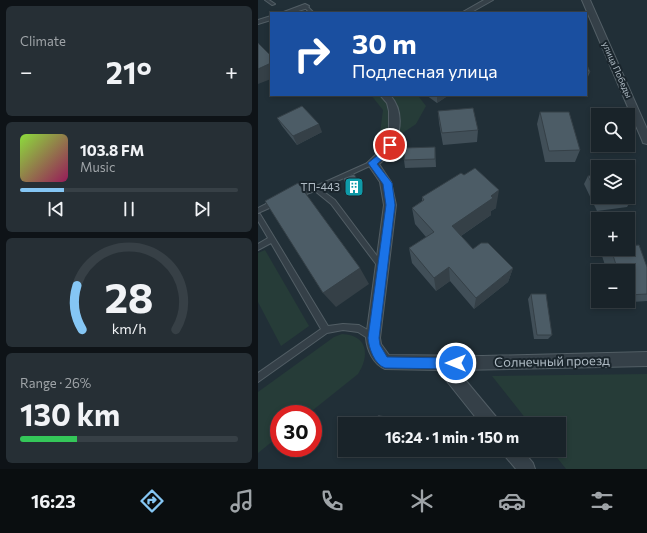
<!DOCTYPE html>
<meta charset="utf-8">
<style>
body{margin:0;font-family:Commissioner,sans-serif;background:#262f35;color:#f1f3f6;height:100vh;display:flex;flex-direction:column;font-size:15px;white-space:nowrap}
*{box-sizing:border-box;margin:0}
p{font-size:13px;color:#9fa4a8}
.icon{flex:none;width:22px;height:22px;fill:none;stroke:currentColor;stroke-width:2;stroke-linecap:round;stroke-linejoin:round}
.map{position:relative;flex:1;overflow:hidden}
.sheet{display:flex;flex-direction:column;gap:6px;padding:6px;background:#0e1317;width:258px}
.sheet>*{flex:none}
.guide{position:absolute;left:12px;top:12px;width:317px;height:84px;border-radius:0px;box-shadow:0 2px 6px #0003,0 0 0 1px #374046;background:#1a4fa0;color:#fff;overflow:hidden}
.buttons{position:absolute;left:333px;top:108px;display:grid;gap:8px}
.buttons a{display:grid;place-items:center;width:44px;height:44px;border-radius:0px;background:#192329;box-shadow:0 2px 6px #0003,0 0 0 1px #374046;font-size:20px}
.speed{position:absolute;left:12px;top:405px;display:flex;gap:8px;font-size:20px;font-weight:700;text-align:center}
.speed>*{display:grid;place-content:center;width:52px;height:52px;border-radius:50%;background:#192329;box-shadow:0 2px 6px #0003,0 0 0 1px #374046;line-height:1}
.speed .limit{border:6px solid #d22;background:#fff;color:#111}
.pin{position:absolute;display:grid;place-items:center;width:34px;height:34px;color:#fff;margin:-17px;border:2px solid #fff;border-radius:50%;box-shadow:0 1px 4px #0007}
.me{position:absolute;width:44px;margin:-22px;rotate:270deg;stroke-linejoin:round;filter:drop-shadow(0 0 3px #0008)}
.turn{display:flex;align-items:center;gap:14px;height:84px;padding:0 16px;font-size:18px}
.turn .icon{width:52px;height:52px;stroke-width:2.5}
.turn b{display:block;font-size:28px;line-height:34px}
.big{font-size:30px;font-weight:700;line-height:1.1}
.sheet .tile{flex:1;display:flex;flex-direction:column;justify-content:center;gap:6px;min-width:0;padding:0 14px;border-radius:6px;background:#262f35}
.sheet .dial{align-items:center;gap:0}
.dial svg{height:104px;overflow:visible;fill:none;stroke:#374046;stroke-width:7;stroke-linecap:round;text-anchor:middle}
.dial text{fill:#f1f3f6;stroke:none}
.song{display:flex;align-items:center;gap:12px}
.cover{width:48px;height:48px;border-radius:6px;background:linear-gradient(135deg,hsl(90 70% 55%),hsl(330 70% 35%))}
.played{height:4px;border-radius:2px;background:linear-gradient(90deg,#85c6f4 20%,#374046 20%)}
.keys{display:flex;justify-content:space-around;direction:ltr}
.heat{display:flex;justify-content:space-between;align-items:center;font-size:22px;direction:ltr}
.charge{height:6px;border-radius:3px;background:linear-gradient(90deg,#34c759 26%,#374046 0)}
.trip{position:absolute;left:80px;top:417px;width:228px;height:40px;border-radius:0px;background:#192329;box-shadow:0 2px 6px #0003,0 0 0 1px #374046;font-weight:700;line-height:40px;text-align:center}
.menu{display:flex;height:64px;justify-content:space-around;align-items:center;background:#0a0e10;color:#9fa4a8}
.menu .icon{width:28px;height:28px}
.menu .current{color:#85c6f4}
.menu b{font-size:18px;color:#f1f3f6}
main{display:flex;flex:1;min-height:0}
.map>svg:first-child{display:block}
.green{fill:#263c38}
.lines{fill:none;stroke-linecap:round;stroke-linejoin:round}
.lane-casing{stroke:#525e65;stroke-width:2}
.street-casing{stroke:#525e65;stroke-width:2}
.lane{fill:#354048;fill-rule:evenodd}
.street{fill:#354048;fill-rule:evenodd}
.wall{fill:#414f58}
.shaded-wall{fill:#354047}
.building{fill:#4c5c66;stroke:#354047}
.route{fill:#1a73e8;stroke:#114b97}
.labels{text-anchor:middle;stroke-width:4;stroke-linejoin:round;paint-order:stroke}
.far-street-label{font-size:9px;fill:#afbbc4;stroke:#1a252c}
.poi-label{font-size:11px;fill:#afbbc4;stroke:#1a252c;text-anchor:end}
.near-street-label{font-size:13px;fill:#afbbc4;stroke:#1a252c}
</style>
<main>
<section class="sheet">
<div class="tile"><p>Climate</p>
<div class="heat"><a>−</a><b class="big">21°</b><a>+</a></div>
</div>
<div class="tile">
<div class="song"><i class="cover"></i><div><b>103.8 FM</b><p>Music</p></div></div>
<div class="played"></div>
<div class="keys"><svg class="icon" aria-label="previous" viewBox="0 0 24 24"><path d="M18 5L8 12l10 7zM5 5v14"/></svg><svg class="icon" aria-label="pause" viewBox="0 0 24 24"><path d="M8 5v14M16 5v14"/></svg><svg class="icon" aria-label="next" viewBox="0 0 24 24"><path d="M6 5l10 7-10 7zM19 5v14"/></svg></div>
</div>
<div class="tile dial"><svg viewBox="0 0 100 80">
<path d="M14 69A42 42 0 1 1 86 69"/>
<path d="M14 69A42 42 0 0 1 10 35" stroke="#85c6f4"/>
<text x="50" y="56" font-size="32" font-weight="700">28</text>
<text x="50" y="72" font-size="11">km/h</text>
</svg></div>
<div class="tile"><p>Range · 26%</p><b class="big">130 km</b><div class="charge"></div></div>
</section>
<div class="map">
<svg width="389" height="469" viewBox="0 0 389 469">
<rect width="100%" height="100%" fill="#212f37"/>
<g class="green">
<polygon points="113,95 157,95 161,97 168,106 158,124 143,134 122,133 125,110"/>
<polygon points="7,250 51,326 23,346 0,302 0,253"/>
<path d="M84 334C110 335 112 356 100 374L50 414H21V436L0 453V392L76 337Z"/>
<polygon points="389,374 389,469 308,469 293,450 301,450 301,424 272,424 234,376"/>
</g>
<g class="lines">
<defs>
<g id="lane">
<polygon points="7,0 11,0 17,4 14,5"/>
<polygon points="46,5 48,5 56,13 52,13 46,7"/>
<polygon points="114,161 116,162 117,163 116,164 62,189 77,200 125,264 126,266 125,268 123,269 121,268 73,204 57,191 40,197 37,195 38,193 56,187"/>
<polygon points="14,201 18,201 19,203 18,205 0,213 0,208"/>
<polygon points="0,214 2,214 70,326 85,324 101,325 117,334 118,337 117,340 114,341 100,332 85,330 69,333 0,382 0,373 63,329 13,243 0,250 0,244 10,238 0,221"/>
</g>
<g id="street">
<polygon points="226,0 235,0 212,13 203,13"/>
<polygon points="324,0 332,0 389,129 389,144 385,143 384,140"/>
<polygon points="47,4 51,6 50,8 34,13 23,13"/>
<polygon points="13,16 13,20 0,24 0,20"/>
<path d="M122 95H132C150 115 141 149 121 164L133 182 138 205 122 338 123 344 131 355 225 356 389 352V366L199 370 239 418 241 424H223L180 370 127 369C115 364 109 350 108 338L126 205 122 182 109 163 126 147 131 130V111L129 103Z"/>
<polygon points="245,450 264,450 275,463 277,469 258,469 247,456"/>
</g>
</defs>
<use href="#lane" class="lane-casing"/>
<use href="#street" class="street-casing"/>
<use href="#lane" class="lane"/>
<use href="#street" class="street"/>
</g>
<g class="wall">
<polygon points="328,63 332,72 329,79 328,79"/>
<polygon points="168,95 191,95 179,103"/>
<polygon points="180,111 220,130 219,142 185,145 181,123"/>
<polygon points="282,112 322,150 317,162 287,162 279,124"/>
<polygon points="19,118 64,132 39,145 24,126"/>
<polygon points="177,147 178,167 147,168 146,160"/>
<polygon points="206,175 238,208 233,211 233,215 203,236 215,249 255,268 250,282 216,309 192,281 178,291 154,263 151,248 168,237 157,224 154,208 164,201 164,197"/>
<polygon points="330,176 374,199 369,207 339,211 326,184"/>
<polygon points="350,249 370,249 389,267 389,301 359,303 358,301 370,301 370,271 349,271 344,256"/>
<polygon points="273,294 294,335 290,339 276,339 270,299"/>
</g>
<g class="shaded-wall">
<polygon points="13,63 13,79 0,84 0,69"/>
<polygon points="179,95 191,95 179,103"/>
<polygon points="61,124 64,132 39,145 35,136"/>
<polygon points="104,187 105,191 94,196 92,192"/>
<polygon points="241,190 238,208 233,211 233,215 194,242 194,226"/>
<polygon points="191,267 192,281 178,291 176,278"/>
<polygon points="102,268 111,284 78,307 65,293"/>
<polygon points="255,268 250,282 216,309 218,298"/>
<polygon points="121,415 125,416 129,424 127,424"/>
<polygon points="113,450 116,450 109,456 105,457"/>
</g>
<g class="building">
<polygon points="0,43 13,56 13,63 0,69"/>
<polygon points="328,63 332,72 328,72"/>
<polygon points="44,106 61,124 35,136 19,118"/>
<polygon points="215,108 220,130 184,133 180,111"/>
<polygon points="282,112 311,112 322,150 291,151"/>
<polygon points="177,147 177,159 146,160 147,148"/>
<polygon points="217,168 241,190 233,196 235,198 194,226 215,249 223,243 230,243 255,268 218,298 191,267 176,278 151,248 176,232 154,208 166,200 164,197 203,173 206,175"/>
<polygon points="96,174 104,187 92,192 85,178"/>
<polygon points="340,175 340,196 330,176"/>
<polygon points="40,183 102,268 65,293 7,201"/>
<polygon points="370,191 374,199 343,204 340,197 370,197"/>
<polygon points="381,245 389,267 389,294 370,295 370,271 360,271 353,249 370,249 370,246"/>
<polygon points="273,294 288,294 294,335 279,335"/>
<polygon points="121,415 127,424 111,424"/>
<polygon points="101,450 113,450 105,457"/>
</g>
<path class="route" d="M132 142 136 145C131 153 126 158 119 164L134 183 137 205 121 338 122 345 129 357 198 358 201 359 203 363 201 367 198 369 127 368C116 364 111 348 110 338L128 205 125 184 110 163 124 152 129 143Z"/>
<defs>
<symbol id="building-square" viewBox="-11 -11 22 22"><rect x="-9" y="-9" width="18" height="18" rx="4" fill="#0f9aa8" stroke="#1a252c"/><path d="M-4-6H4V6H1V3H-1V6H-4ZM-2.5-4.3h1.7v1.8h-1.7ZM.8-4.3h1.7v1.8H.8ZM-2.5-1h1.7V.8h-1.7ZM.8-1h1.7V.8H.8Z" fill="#fff"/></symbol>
</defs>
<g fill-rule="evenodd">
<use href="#building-square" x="85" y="176" width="22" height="22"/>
</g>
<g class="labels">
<g class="far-street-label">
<text transform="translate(359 70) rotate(66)" y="3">улица Победы</text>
</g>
<g class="poi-label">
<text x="82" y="191">ТП-443</text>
</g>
<g class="near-street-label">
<text transform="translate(294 361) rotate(-1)" y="5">Солнечный проезд</text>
</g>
</g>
</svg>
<div class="buttons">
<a><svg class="icon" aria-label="search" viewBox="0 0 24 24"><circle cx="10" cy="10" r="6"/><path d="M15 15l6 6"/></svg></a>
<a><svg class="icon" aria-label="layers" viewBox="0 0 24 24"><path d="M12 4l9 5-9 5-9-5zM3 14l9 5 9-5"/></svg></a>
<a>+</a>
<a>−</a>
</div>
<div class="speed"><div class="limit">30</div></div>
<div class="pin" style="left:132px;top:145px;background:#d93025"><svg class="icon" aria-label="arrive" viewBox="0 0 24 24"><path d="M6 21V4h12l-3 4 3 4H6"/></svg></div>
<svg class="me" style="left:198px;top:363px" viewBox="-20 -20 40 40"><circle r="17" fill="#1a73e8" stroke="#fff" stroke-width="3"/><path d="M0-11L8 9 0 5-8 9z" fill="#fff"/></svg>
<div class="trip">16:24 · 1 min · 150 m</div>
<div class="guide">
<div class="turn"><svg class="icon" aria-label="right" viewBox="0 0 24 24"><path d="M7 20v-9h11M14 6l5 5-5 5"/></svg><div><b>30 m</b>Подлесная улица</div></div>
</div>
</div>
</main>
<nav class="menu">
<b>16:23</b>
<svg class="icon current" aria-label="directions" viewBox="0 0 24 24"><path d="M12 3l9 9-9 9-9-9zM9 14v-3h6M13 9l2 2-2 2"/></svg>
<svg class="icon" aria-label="music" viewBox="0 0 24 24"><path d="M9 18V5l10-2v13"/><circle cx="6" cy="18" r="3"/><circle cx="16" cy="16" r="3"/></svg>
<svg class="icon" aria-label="phone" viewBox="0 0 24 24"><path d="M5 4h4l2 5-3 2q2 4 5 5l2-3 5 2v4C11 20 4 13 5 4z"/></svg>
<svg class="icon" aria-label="climate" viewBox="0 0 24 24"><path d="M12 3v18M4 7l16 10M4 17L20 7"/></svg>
<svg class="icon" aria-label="car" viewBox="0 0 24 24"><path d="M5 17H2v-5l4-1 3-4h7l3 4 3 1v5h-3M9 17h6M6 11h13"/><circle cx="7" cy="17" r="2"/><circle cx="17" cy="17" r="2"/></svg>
<svg class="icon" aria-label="filters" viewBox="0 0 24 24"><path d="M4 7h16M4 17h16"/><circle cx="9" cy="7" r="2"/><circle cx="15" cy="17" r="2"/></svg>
</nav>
